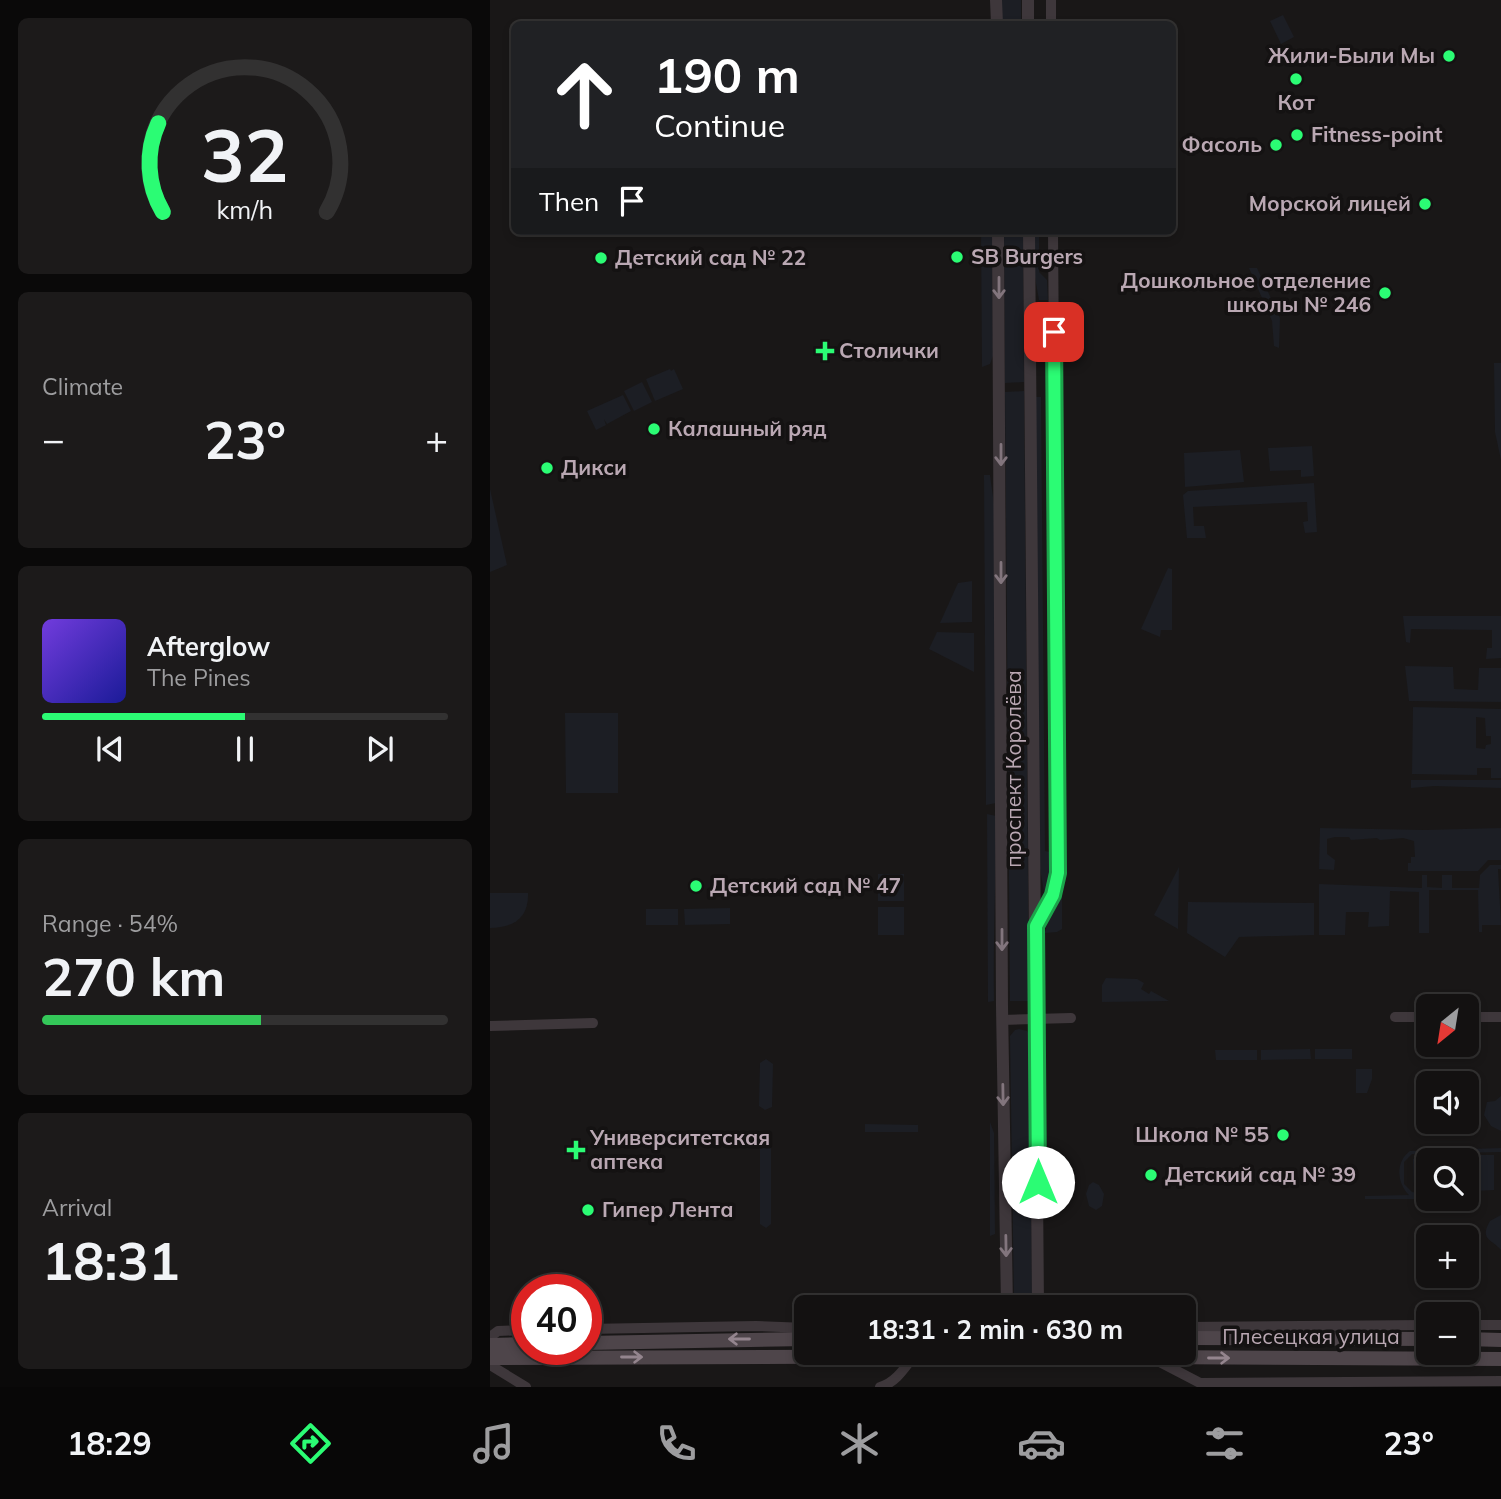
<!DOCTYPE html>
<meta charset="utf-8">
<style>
body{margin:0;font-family:Mulish,sans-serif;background:#1c1a1a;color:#f1f3f6;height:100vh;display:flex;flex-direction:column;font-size:26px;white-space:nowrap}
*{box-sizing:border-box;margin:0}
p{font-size:23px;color:#9d9d9f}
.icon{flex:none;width:38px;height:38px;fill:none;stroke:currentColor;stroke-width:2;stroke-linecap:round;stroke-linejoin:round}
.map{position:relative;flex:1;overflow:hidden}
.details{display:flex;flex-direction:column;gap:18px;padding:18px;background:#0a0909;width:490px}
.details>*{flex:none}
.top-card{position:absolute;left:21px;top:21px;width:665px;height:214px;border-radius:10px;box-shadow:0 4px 10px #0003,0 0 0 2px #323131;background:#202124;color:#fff;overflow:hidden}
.needle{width:46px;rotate:210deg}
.fabs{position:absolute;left:926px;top:994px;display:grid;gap:14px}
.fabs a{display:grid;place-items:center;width:63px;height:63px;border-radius:10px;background:#131111;box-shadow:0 4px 10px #0003,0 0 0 2px #323131;font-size:35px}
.speed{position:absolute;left:21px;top:1274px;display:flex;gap:14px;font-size:35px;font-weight:700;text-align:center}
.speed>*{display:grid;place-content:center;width:91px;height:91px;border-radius:50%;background:#131111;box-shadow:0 4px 10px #0003,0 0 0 2px #323131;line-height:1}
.speed .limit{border:10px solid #d22;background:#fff;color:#111}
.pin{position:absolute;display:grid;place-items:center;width:60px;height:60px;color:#fff;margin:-30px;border-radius:14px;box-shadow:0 4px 10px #0006}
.me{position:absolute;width:77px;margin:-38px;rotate:0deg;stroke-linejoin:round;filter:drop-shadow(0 0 5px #0008)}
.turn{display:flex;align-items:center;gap:24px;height:147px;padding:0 28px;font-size:32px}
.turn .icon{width:91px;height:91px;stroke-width:2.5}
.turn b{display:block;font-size:49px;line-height:60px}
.then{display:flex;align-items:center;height:66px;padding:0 28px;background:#0003;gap:14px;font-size:26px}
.big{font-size:52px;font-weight:700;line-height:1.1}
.details .tile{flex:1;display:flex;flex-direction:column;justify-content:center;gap:10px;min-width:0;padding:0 24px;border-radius:10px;background:#1c1a1a}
.details .dial{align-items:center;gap:0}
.dial svg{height:182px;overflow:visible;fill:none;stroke:#323131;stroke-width:7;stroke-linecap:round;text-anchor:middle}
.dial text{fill:#f1f3f6;stroke:none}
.song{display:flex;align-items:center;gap:21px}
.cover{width:84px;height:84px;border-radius:10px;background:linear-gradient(135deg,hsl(260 70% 55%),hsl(240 70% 35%))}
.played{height:7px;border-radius:4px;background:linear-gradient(90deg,#2bfc74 50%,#323131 50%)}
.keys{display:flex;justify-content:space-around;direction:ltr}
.heat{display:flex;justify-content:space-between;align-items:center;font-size:38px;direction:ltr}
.charge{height:10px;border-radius:5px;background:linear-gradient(90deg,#34c759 54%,#323131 0)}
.trip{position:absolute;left:304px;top:1295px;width:402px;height:70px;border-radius:10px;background:#131111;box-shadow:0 4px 10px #0003,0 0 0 2px #323131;font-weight:700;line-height:70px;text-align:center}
.dock{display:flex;height:112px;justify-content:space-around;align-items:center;background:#080707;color:#9d9d9f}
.dock .icon{width:49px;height:49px}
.dock .on{color:#2bfc74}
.dock b{font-size:32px;color:#f1f3f6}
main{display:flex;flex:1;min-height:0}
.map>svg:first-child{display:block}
.green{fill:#1c1e24;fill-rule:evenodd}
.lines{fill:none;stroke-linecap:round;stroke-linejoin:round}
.minor{stroke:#3e373b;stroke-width:10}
.tertiary{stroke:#3e373b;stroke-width:12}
.secondary{stroke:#4e454a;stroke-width:14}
.oneway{stroke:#82757d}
.oneway2{stroke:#94858e}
.route-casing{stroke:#1ca44b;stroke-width:18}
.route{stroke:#2bfc74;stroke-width:12}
.poi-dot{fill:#2bfc74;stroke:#141212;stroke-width:2.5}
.labels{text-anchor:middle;stroke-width:7;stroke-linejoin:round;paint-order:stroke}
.poi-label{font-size:21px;font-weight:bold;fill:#baa8b3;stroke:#141212;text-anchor:start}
.street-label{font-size:21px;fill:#baa8b3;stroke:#141212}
</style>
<main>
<section class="details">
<div class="tile dial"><svg viewBox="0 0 100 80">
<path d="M14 69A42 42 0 1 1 86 69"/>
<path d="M14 69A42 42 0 0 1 12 30" stroke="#2bfc74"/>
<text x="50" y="56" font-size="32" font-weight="700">32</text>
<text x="50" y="72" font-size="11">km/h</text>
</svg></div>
<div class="tile"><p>Climate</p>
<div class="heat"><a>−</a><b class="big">23°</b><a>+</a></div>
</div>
<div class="tile">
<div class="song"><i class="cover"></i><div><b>Afterglow</b><p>The Pines</p></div></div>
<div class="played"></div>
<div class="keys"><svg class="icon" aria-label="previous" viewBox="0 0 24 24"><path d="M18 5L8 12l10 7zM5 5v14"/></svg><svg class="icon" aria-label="pause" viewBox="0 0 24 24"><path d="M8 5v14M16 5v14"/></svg><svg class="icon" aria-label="next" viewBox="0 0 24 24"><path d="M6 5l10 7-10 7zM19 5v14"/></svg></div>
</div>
<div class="tile"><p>Range · 54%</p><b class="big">270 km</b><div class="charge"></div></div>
<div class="tile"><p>Arrival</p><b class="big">18:31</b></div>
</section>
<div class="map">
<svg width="1011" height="1387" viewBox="0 0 1011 1387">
<rect width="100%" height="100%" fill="#191717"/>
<g class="green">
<rect x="512" y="0" width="19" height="24"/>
<polygon points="793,15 804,37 791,44 780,21"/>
<polygon points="491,231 502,231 503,356 500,364 492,367"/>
<polygon points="514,231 533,231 534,382 515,383"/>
<polygon points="544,231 549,231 549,272 557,280 558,300 549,300 544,272"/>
<polygon points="759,268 767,268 790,318 789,348 784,346 782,321"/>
<polygon points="1004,363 1011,363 1011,460 1005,432"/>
<polygon points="180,369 181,371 184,369 193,389 165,401 156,379"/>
<polygon points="152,382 162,402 144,411 134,391"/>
<polygon points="534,391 539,1001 520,1001 515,392"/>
<polygon points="133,395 141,411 117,424 114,419 116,425 106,430 97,411"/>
<path d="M545 397H551L555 851 560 852C566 866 562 885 555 898L549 863Z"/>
<polygon points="822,446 824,476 811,477 811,470 780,471 778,448"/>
<polygon points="750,450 754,482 695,487 694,453"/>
<polygon points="494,475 500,475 504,504 506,803 496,805"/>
<polygon points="824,483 827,532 815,533 813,522 818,521 817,502 703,507 704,526 714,526 716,538 697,538 693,495 698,491"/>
<polygon points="0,489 17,565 0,572"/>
<polygon points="678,568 682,569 682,630 671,630 670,637 651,629"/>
<polygon points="482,581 482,622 450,623 468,583"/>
<polygon points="913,616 1011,616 1011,658 996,659 997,648 1002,648 1002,630 921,629 920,643 916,642"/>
<polygon points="447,632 484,633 484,672 439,649"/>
<polygon points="915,666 963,667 964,689 988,690 989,668 1011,668 1011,702 919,701"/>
<path d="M923 707 1011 709V778H1001V768H987V775L922 774ZM986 717 995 718 996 736H1001V744L996 745 995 749 986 748Z"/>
<polygon points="75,713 128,713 128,793 76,793"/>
<polygon points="921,780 1011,780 1011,788 944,786 921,788"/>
<path d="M497 814 506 816C506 878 503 939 504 1001L498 1002Z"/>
<polygon points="830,828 935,830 1011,828 1011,860 998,860 988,871 918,871 918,863 921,863 921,857 925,857 924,841 913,838 890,840 887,838 861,840 859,837 845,837 837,839 837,854 845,860 844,870 829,869"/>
<polygon points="1000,865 1011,865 1011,869 1008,869 1011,925 992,925 992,932 989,932 988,890 939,890 939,933 929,933 929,892 900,891 899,926 878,927 879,912 856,912 855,935 829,935 829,884 932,888 932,875 937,875 937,887 952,888 952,875 962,875 962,888 989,888 990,875"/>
<polygon points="689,867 688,929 664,915"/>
<rect x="388" y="874" width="26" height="27"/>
<path d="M0 893H38C39 918 23 928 0 928Z"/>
<polygon points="570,894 572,895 572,929 567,932 555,933 558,918"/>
<polygon points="698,902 824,903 824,935 749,937 735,957 697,933"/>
<rect x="388" y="907" width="26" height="28"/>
<polygon points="240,908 240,924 195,925 194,909"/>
<rect x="156" y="909" width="32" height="16"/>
<polygon points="616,978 647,979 654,983 651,989 659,994 661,991 679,1001 612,1002 612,985"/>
<polygon points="529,1029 537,1031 540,1035 542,1301 524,1301 520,1036 525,1030"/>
<polygon points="820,1049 821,1059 771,1060 771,1050"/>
<rect x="825" y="1049" width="37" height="10"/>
<polygon points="725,1050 767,1050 767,1060 726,1060"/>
<polygon points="276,1059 283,1064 282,1107 275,1110 269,1106 270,1063"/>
<polygon points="866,1069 882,1069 882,1079 877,1093 866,1093"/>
<polygon points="1011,1096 1011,1131 1001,1126 994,1115 997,1102 1005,1101"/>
<polygon points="500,1122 504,1133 505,1234 500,1236"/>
<polygon points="375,1124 428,1125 428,1132 375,1132"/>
<polygon points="275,1132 281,1134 281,1224 276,1228 270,1224 270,1134"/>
<path d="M1011 1148V1152L922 1154 914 1162V1184L922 1192 938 1194V1199H945H875V1196L919 1195C907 1183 905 1162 920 1151Z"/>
<polygon points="984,1155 1004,1155 1004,1190 985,1191"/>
<polygon points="978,1158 978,1185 976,1160 938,1160 938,1186 924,1186 923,1159"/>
<polygon points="603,1182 609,1185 614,1194 612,1206 606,1210 599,1206 596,1194 599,1185"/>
<path d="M1011 1215V1250C1002 1239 989 1240 1000 1221Z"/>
</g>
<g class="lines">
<g class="minor">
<polyline points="561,0 561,24"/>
<polyline points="546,926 563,895 568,873 563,231"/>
<polyline points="905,1017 938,1017"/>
<polyline points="976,1017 1011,1017"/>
<polyline points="512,1020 581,1018"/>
<polyline points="0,1026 103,1023"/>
<polyline points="976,1325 1011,1325"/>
<polyline points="695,1327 938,1325"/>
<polyline points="96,1329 266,1326 317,1328"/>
<polyline points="0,1337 8,1331 37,1330"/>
<polyline points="664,1359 710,1383 1011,1381"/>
<polyline points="0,1365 36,1387"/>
<path d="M390 1387C405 1383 414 1369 423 1357"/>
</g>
<g class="tertiary">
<polyline points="506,0 507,24"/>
<polyline points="538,0 538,24"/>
<polyline points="508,231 512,1006 517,1307"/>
<polyline points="539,231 548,1307"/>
</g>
<g class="secondary">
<polyline points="695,1338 938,1339"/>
<polyline points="976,1339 1011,1340"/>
<polyline points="96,1343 317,1339"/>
<polyline points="0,1345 37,1344"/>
<polyline points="0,1358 490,1356 1011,1359"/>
</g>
</g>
<defs><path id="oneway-shaft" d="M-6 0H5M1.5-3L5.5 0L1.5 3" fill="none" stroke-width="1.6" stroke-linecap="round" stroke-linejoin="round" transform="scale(1.75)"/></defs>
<g class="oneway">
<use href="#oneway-shaft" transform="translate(509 288) rotate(90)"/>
<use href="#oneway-shaft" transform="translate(511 455) rotate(90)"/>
<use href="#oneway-shaft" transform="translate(511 573) rotate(90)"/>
<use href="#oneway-shaft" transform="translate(512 940) rotate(90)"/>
<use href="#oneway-shaft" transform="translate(513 1095) rotate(89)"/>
<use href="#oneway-shaft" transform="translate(516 1246) rotate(89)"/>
</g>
<g class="oneway2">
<use href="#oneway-shaft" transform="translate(249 1339) rotate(180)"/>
<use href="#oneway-shaft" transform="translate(142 1357)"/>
<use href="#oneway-shaft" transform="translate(729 1358)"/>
</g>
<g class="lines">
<defs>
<polyline id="route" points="548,1182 546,926 563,895 568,873 564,332"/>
</defs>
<use href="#route" class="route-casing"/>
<use href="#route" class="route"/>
</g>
<g class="poi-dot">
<circle cx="959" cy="56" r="7"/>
<circle cx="806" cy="79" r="7"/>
<circle cx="807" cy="135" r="7"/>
<circle cx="786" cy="145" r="7"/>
<circle cx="935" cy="204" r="7"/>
<circle cx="467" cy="257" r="7"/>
<circle cx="111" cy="258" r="7"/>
<circle cx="895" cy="293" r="7"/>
<path d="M331.5 340.5h7v7h7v7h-7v7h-7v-7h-7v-7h7z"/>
<circle cx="164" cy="429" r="7"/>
<circle cx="57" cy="468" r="7"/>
<circle cx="206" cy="886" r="7"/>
<circle cx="793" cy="1135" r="7"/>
<path d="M82.5 1139.5h7v7h7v7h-7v7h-7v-7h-7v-7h7z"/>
<circle cx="661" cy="1175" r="7"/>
<circle cx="98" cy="1210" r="7"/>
</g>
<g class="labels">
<g class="poi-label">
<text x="945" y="63" text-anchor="end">Жили-Были Мы</text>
<text x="806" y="110" text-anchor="middle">Кот</text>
<text x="821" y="142">Fitness-point</text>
<text x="772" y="152" text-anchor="end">Фасоль</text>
<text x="921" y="211" text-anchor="end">Морской лицей</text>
<text x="481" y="264">SB Burgers</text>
<text x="125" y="265">Детский сад № 22</text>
<text x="881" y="288" text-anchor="end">Дошкольное отделение<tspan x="881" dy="24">школы № 246</tspan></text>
<text x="349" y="358">Столички</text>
<text x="178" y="436">Калашный ряд</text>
<text x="71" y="475">Дикси</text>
<text x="220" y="893">Детский сад № 47</text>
<text x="779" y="1142" text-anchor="end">Школа № 55</text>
<text x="100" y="1145">Университетская<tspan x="100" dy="24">аптека</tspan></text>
<text x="675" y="1182">Детский сад № 39</text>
<text x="112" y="1217">Гипер Лента</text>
</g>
<g class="street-label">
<text transform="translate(524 769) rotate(-90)" y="7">проспект Королёва</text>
<text x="821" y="1344">Плесецкая улица</text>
</g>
</g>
</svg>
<div class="fabs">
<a><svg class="needle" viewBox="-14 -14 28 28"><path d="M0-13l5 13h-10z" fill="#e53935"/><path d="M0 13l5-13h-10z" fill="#9d9d9f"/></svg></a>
<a><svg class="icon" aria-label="sound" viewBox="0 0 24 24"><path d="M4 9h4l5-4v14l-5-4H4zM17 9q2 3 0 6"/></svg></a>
<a><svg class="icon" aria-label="search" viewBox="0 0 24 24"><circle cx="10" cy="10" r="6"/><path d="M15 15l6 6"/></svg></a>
<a>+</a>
<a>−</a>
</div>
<div class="speed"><div class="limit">40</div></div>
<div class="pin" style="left:564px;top:332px;background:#d93025"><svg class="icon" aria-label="arrive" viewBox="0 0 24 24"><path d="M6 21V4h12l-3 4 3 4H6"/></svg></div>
<svg class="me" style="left:548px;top:1182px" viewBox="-20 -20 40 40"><circle r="19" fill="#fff"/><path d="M0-13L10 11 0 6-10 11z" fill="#2bfc74"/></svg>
<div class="trip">18:31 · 2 min · 630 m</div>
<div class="top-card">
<div class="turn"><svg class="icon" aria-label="ahead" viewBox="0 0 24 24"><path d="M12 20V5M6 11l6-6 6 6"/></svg><div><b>190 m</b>Continue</div></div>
<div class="then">Then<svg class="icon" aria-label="arrive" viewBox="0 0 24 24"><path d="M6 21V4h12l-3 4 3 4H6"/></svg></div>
</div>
</div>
</main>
<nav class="dock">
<b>18:29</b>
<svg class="icon on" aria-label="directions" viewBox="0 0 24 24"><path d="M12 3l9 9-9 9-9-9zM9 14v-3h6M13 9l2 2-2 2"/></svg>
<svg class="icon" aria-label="music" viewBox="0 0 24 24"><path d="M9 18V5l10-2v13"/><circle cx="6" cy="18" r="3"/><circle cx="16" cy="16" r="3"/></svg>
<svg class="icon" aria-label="phone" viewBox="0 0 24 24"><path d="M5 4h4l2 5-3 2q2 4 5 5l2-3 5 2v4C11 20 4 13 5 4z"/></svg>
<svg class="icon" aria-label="climate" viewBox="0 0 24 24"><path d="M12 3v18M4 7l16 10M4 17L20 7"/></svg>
<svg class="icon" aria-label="car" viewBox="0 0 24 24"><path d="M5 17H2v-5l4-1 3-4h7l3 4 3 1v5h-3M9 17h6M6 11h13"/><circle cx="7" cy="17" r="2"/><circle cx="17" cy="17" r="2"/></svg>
<svg class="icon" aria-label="filters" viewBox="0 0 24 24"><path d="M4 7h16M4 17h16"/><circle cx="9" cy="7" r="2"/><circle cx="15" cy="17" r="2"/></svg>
<b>23°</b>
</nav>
